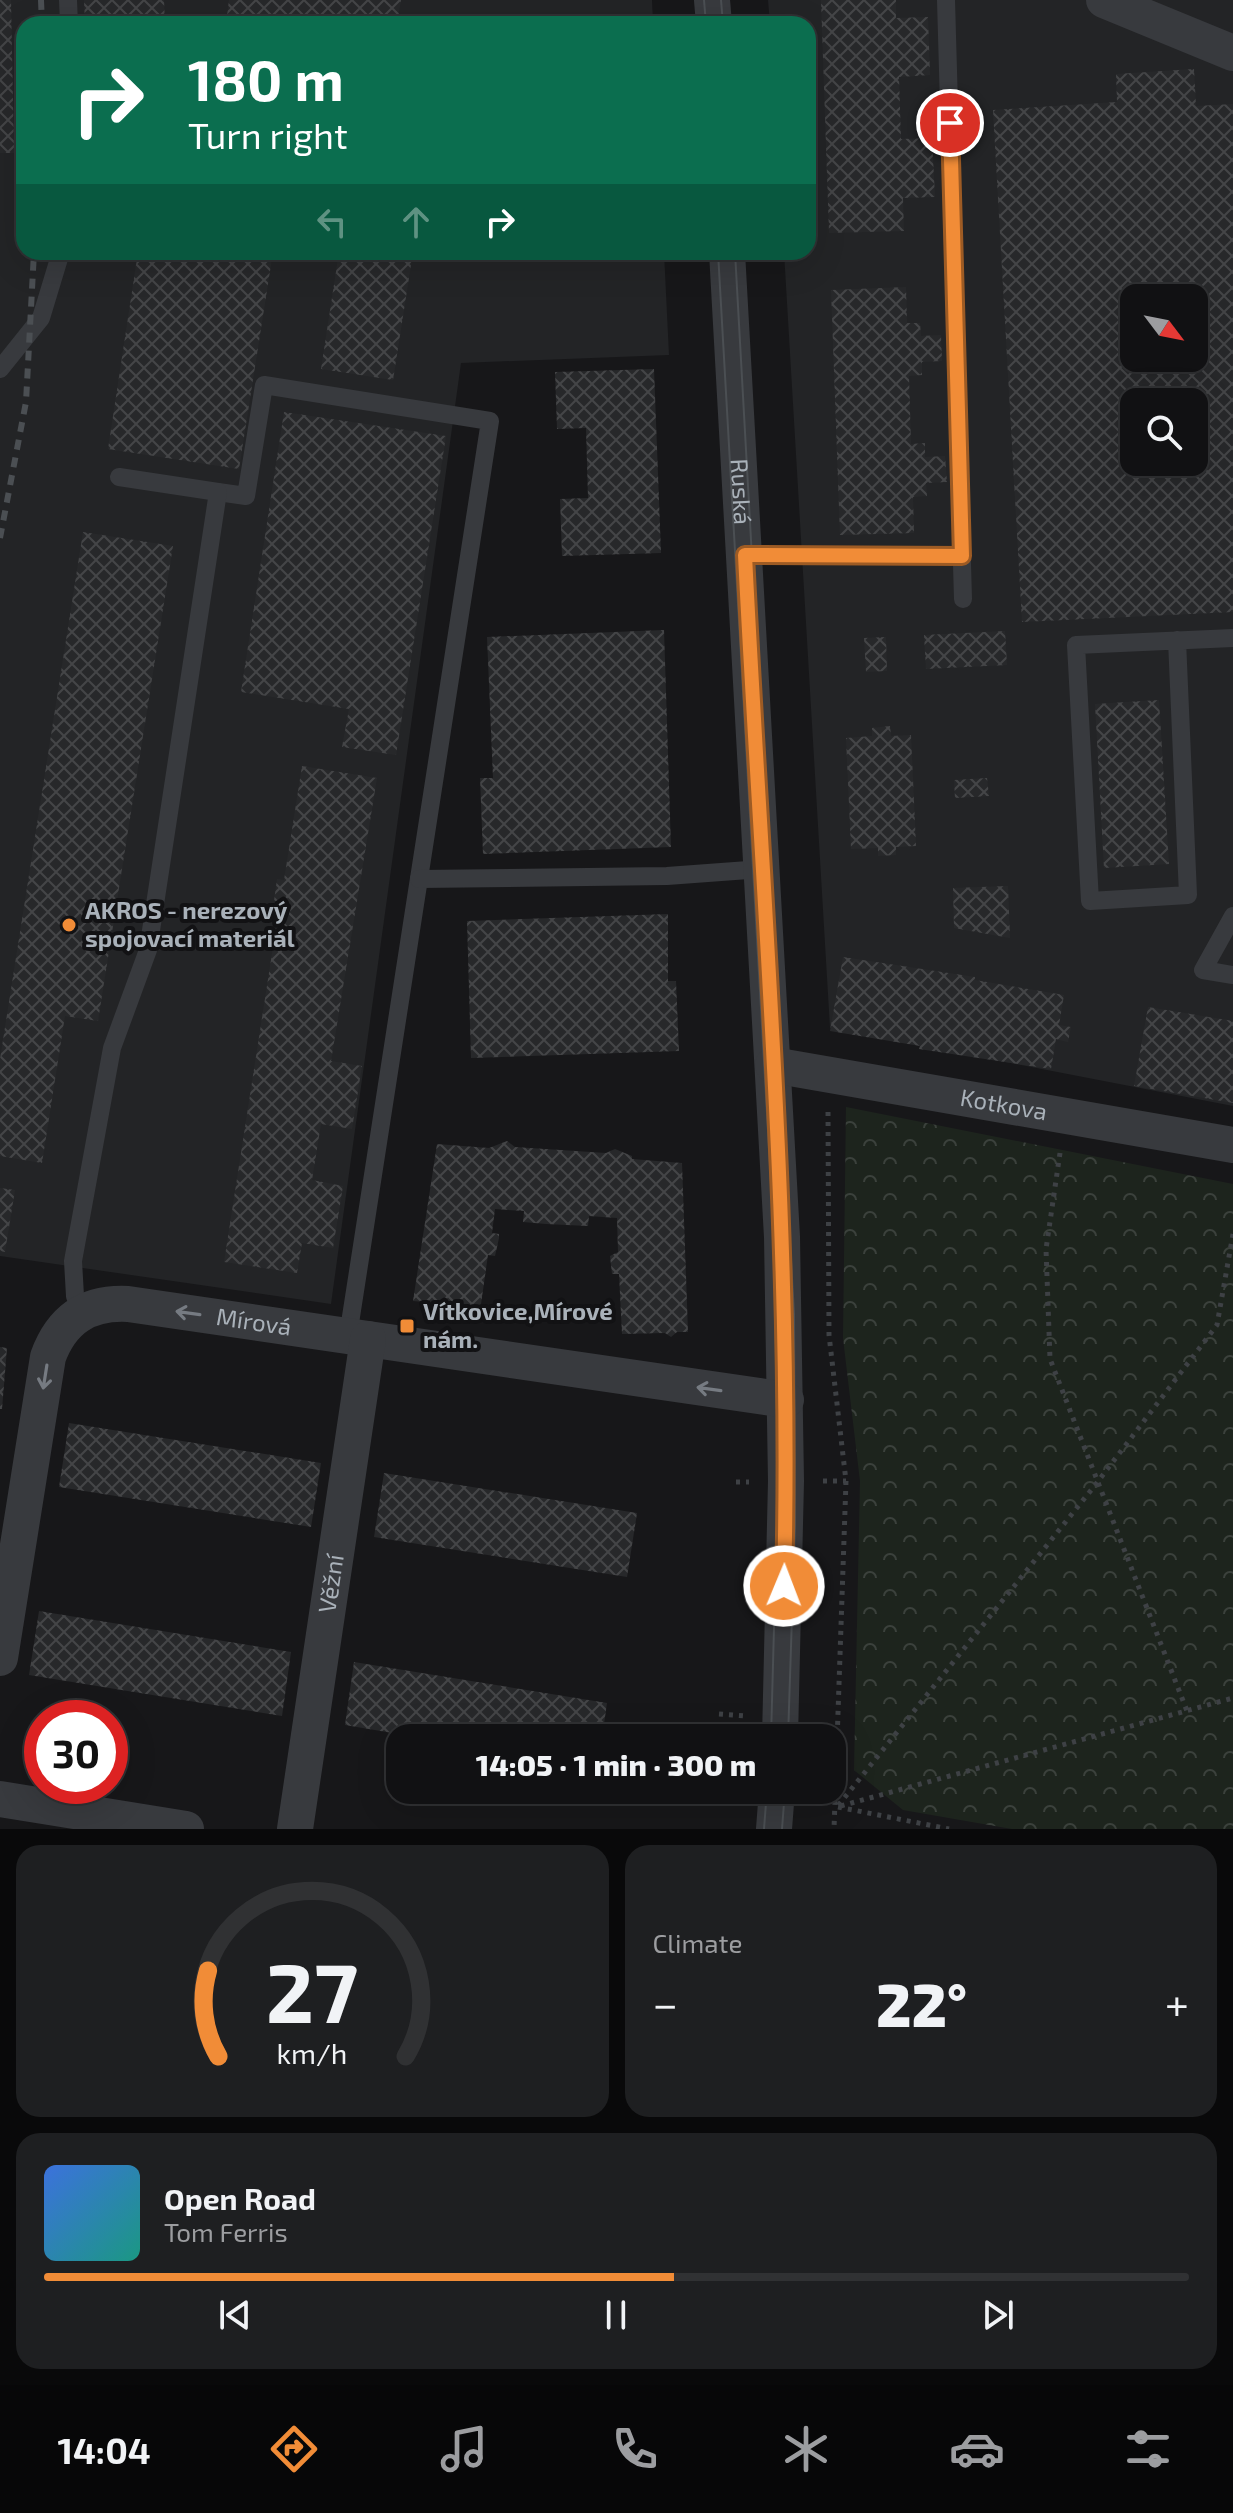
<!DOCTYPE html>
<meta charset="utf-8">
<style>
body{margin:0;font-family:"Exo 2",sans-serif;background:#1e1f21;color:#f1f3f6;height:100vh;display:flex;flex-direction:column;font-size:30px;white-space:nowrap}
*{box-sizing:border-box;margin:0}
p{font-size:26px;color:#9c9da0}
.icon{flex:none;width:44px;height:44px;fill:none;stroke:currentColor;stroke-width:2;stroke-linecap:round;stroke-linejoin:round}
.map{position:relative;height:1829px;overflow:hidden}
.panel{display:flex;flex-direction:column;gap:16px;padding:16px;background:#09090a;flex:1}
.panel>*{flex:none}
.banner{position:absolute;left:16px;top:16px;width:800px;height:244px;border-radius:24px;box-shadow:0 8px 32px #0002,0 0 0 2px #303133;background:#0b6e4f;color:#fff;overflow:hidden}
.needle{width:52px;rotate:122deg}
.buttons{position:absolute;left:1120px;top:284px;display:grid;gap:16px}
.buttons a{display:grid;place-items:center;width:88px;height:88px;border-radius:16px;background:#111113;box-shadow:0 8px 32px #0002,0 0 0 2px #303133;font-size:40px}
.speed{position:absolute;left:24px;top:1700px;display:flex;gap:16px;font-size:40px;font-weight:700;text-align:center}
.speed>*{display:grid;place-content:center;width:104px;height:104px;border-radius:50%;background:#111113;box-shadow:0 8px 32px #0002,0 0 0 2px #303133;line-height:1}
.speed .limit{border:12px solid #d22;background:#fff;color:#111}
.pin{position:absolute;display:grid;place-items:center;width:68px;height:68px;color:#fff;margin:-34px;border:4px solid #fff;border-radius:50%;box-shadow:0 2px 8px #0007}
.me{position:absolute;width:88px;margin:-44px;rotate:1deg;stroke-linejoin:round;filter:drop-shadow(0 0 6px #0008)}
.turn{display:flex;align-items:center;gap:28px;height:168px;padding:0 40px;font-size:36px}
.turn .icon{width:104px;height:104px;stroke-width:2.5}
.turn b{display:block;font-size:56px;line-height:68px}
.lanes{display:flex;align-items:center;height:76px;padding:0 40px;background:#0003;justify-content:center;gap:40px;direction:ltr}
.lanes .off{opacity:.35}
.big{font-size:60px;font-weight:800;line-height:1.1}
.panel .widget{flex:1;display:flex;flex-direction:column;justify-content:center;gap:12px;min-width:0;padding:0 28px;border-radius:24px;background:#1e1f21}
.panel .dial{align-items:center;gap:0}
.dial svg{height:208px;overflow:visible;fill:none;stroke:#303133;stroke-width:7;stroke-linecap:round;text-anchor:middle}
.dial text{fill:#f1f3f6;stroke:none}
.song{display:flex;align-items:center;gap:24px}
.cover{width:96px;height:96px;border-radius:12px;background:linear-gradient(135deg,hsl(220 70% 55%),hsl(170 70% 35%))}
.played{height:8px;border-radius:4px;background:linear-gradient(90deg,#f18c37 55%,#303133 55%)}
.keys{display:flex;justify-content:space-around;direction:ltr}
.heat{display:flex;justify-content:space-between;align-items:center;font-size:44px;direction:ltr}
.panel .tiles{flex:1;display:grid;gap:16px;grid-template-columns:1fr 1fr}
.widget:last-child{grid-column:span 2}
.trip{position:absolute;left:386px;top:1724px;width:460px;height:80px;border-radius:24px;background:#111113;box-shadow:0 8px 32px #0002,0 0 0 2px #303133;font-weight:800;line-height:80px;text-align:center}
.dock{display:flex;height:128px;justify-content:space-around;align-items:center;background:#070708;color:#9c9da0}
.dock .icon{width:56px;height:56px}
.dock .on{color:#f18c37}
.dock b{font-size:36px;color:#f1f3f6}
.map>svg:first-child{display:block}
.built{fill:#232426;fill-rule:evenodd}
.park{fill:url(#park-crowns)}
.building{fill:url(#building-cross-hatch);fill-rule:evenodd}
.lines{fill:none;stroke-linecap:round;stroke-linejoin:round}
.path{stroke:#3e4145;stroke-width:5;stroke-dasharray:4 6;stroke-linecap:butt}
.lane{stroke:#383a3e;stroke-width:18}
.street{stroke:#383a3e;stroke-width:36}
.tram{stroke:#4b4f53;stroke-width:2}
.rail{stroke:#4b4f53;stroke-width:6;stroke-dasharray:10 8;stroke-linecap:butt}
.oneway{stroke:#767b82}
.route-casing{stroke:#9d5b24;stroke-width:20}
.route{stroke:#f18c37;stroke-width:14}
.poi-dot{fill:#f18c37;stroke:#121214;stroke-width:3}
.labels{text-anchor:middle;stroke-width:8;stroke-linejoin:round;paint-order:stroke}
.street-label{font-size:24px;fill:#a9b1b9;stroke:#121214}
.poi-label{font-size:24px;font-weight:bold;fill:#a9b1b9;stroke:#121214;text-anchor:start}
</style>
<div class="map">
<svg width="1233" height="1829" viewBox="0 0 1233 1829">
<defs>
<pattern id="park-crowns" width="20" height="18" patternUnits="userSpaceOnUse" patternTransform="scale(2)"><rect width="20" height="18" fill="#1d241d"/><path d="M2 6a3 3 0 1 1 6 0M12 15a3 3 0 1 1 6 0" fill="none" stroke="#3b413c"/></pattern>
<pattern id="building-cross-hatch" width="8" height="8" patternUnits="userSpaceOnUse" patternTransform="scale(2)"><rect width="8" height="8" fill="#27282a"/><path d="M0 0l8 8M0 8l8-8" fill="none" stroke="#444547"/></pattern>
</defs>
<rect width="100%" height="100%" fill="#171719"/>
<g class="built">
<polygon points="0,0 652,0 653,24 24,24 24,252 664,252 669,355 461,363 331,1304 0,1256"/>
<path d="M768 0H1233V1106L830 1028 784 252H808V24H770ZM1134 298H1194V358H1134ZM1134 402H1194V462H1134Z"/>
</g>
<polygon class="park" points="846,1107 1233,1184 1233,1829 1012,1829 903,1810 854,1770 860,1481 843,1338"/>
<g class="building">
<polygon points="0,0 11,0 14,153 0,153"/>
<polygon points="84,0 164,0 165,24 85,24"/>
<polygon points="229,0 401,0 397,24 226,24"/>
<polygon points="821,0 896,0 896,18 928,17 930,75 899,77 901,139 932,138 935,197 903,198 904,231 829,233"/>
<path d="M1194 69 1196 106 1233 104V612L1022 622 993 110 1117 102 1116 74ZM1134 298H1194V358H1134ZM1134 402H1194V462H1134Z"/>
<polygon points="138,252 273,252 239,469 108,449"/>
<polygon points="339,252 413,252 393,380 321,369"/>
<polygon points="906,287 907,323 920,323 921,336 941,335 942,361 922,362 922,375 909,376 911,444 925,443 925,457 945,456 947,482 926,483 927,496 913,497 914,533 840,535 831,290"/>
<polygon points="654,369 661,553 562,556 560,499 588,498 586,428 557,429 555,372"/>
<polygon points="284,412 446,436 396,755 342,747 349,709 241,692"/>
<polygon points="83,532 173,546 98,1021 65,1016 42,1163 0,1156 0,1059"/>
<polygon points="664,630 671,847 483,854 480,778 493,778 487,637"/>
<polygon points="1005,631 1007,665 926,669 924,635"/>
<polygon points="886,637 887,671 866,672 864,638"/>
<polygon points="1159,700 1169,864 1104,868 1095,704"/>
<polygon points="890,726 891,736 911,735 916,846 896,847 896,855 878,856 878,848 851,849 846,738 872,736 872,728"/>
<polygon points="302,766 377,778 331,1061 362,1066 352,1129 321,1124 312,1180 343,1186 333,1248 302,1243 297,1273 224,1262 280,902 274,901 277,879 284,880"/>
<polygon points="987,778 989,796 955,798 954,780"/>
<polygon points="1008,886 1010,938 954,928 953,888"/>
<polygon points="668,914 668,981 676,981 679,1051 471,1058 467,921"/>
<polygon points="843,957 975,977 975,980 1064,995 1059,1025 1071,1027 1068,1042 1056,1039 1051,1069 919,1049 920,1046 830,1031"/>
<polygon points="1148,1007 1233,1021 1233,1103 1134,1086"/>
<polygon points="507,1141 515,1147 606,1153 615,1149 632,1156 632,1159 682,1163 688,1332 677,1332 671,1337 665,1333 622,1334 619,1274 612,1274 610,1256 618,1252 617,1218 589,1216 588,1226 546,1224 523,1222 524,1211 495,1209 492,1233 499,1234 499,1238 495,1256 488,1255 480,1311 437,1304 430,1308 424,1302 413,1301 437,1144 489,1148"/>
<polygon points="0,1188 15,1190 5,1252 0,1251"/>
<polygon points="0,1347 7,1348 2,1409 0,1409"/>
<polygon points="69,1423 321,1463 311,1527 59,1487"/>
<polygon points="384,1473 637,1513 627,1577 374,1537"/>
<polygon points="39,1611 291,1652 282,1716 29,1675"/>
<polygon points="354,1662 607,1703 602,1738 422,1738 345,1725"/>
</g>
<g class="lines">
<g class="path">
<polyline points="828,1112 829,1335 846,1481 834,1829"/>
<polyline points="1060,1153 1046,1249 1050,1359 1187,1711"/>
<polyline points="1233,1234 1217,1325 1096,1484 837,1807 1233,1698"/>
<polyline points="823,1481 846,1481"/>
<polyline points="736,1482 749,1482"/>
<polyline points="719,1714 745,1716"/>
<polyline points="838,1807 949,1829"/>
</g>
<g class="lane">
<polyline points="68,0 69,24"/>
<polyline points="946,0 963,599"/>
<polyline points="0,369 41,318 61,252"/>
<polyline points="218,492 246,496 264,385 490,421 348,1336"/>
<polyline points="745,555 962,556"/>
<polyline points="1177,640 1188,895 1090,901 1076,645 1233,638"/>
<polyline points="419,879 667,876 762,869"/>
<polyline points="1233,916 1203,970 1233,975"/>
<polyline points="81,1312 75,1296 73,1261 112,1048 148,950 218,492 119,477"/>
</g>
<g class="street">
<polyline points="712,0 714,24"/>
<polyline points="1104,0 1233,53"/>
<path id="s1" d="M727 252 782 1237 786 1481 780 1738"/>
<path id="s2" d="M773 1065 1233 1145"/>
<path id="s3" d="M0 1658 48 1357C62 1319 88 1302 128 1304L786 1400"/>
<polyline points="0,1799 186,1829"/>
<path id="s4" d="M295 1829 368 1339"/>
<polyline points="774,1829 777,1790"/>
</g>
<g class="tram">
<polyline points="704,0 706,24"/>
<polyline points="721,0 723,24"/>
<polyline points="718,252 774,1237 778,1481 771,1738"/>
<polyline points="735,252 794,1314 795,1525 788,1738"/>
<polyline points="764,1829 767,1790"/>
<polyline points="782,1829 785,1790"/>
</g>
<g class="rail">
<polyline points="41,0 42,24"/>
<polyline points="0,538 26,402 34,252"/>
</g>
</g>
<defs><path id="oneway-shaft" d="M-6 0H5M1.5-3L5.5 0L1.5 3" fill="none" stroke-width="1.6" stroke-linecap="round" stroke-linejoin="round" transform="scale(2)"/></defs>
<g class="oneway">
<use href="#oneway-shaft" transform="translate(188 1313) rotate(-172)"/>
<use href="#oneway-shaft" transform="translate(45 1377) rotate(99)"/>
<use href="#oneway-shaft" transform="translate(709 1389) rotate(-172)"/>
</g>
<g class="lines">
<defs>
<path id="route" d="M784 1586C793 1242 762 898 745 555L962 556 950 123"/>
</defs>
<use href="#route" class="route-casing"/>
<use href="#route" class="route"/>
</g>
<g class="poi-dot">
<circle cx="69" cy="925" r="8"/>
<rect x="399" y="1318" width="16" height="16" rx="4"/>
</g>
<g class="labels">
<g class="street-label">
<text dy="8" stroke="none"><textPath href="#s1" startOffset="240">Ruská</textPath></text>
<text dy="8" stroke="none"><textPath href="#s2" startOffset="234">Kotkova</textPath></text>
<text dy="8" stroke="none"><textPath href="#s3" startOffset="536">Mírová</textPath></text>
<text dy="8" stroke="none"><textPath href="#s4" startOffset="248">Věžní</textPath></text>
</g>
<g class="poi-label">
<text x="85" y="919">AKROS - nerezový<tspan x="85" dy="28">spojovací materiál</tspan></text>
<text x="423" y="1320">Vítkovice,Mírové<tspan x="423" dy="28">nám.</tspan></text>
</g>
</g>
</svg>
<div class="buttons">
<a><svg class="needle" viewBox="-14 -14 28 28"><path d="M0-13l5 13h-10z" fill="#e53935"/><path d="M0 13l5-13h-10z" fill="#9c9da0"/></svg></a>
<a><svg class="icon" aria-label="search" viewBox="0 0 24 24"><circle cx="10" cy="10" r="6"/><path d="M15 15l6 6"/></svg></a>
</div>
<div class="speed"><div class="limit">30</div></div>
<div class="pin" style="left:950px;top:123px;background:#d93025"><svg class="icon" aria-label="arrive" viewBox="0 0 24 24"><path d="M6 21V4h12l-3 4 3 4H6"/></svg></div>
<svg class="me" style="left:784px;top:1586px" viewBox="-20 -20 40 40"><circle r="17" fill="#f18c37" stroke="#fff" stroke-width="3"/><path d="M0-11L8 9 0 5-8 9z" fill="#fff"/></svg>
<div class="trip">14:05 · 1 min · 300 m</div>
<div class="banner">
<div class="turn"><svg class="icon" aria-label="right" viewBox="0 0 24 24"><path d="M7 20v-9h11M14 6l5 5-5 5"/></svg><div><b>180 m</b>Turn right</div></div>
<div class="lanes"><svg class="icon off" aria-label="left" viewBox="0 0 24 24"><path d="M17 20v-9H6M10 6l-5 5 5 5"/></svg><svg class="icon off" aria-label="ahead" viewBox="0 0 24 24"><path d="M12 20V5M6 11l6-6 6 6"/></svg><svg class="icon" aria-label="right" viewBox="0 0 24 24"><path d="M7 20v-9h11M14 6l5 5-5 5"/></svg></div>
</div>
</div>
<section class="panel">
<div class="tiles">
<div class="widget dial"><svg viewBox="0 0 100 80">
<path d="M14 69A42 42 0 1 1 86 69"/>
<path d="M14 69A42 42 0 0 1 10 36" stroke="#f18c37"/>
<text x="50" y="56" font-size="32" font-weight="700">27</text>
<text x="50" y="72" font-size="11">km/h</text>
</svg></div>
<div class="widget"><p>Climate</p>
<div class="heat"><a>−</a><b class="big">22°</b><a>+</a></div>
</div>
<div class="widget">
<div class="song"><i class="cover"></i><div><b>Open Road</b><p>Tom Ferris</p></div></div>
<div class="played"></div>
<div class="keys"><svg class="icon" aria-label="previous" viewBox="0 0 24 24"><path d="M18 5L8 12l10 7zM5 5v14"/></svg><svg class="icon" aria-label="pause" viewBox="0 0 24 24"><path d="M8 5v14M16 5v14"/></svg><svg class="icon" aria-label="next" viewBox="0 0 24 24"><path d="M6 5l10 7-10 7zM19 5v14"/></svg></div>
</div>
</div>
</section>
<nav class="dock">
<b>14:04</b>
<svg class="icon on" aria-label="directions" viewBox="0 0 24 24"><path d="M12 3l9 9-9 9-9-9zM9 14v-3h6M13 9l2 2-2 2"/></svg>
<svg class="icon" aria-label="music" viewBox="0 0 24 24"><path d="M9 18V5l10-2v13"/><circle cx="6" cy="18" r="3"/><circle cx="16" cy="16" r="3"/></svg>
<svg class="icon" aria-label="phone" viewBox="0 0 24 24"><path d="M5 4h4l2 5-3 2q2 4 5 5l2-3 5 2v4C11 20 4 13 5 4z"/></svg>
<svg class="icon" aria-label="climate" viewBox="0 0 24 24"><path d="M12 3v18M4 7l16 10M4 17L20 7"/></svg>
<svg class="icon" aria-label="car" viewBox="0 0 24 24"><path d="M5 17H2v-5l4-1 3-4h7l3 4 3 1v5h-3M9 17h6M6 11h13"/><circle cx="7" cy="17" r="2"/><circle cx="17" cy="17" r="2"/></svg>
<svg class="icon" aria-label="filters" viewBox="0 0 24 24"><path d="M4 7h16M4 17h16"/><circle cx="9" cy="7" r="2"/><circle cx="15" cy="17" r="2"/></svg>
</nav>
